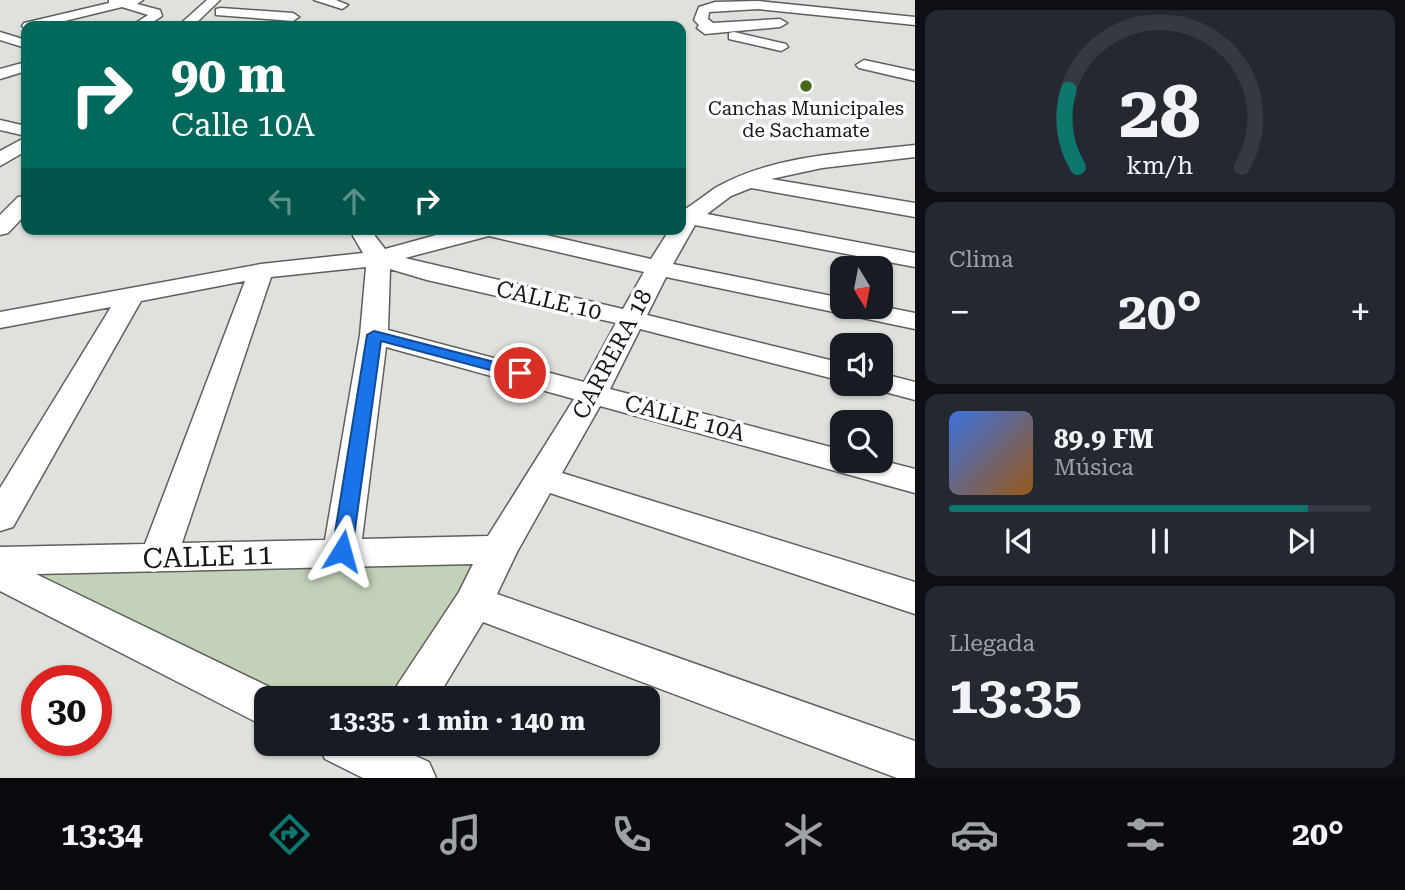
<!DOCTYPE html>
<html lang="es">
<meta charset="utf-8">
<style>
body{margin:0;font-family:"Roboto Serif",serif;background:#242831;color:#f1f3f6;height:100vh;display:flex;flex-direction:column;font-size:26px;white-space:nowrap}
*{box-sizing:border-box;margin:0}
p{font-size:23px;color:#9ea1a6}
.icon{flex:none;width:38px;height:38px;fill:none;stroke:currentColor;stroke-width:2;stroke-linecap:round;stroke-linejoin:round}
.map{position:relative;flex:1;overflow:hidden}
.details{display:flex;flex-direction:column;gap:10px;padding:10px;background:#0d0f14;width:490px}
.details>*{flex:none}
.top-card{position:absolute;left:21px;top:21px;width:665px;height:214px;border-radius:14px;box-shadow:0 2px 5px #0004;background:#00695c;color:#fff;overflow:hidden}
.needle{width:46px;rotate:170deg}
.buttons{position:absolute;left:830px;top:256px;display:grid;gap:14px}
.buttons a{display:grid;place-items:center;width:63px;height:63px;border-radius:14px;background:#171b24;box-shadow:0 2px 5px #0004;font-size:35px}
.speed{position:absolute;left:21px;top:665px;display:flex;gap:14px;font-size:35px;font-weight:700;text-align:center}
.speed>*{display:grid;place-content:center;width:91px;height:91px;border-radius:50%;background:#171b24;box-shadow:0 2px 5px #0004;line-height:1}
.speed .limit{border:10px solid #d22;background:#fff;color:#111}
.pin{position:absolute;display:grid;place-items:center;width:60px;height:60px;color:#fff;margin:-30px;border:4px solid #fff;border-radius:50%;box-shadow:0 2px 7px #0007}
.me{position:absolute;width:77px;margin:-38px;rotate:8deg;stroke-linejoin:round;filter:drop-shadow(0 0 5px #0008)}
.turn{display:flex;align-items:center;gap:24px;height:147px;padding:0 35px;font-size:32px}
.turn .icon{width:91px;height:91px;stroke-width:2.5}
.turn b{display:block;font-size:49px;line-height:60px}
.lanes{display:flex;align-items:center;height:66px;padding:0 35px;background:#0003;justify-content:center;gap:35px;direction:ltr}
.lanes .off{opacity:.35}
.big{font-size:52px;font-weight:700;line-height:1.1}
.details .widget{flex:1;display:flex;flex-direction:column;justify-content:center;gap:10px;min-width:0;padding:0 24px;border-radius:14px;background:#242831}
.details .dial{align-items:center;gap:0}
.dial svg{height:182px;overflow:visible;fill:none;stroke:#363941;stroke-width:7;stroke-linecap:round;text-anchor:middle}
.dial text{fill:#f1f3f6;stroke:none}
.song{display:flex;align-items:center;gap:21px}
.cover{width:84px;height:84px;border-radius:10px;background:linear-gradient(135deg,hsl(220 70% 55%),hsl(30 70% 35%))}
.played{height:7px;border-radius:4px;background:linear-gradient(90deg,#0f766e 85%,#363941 85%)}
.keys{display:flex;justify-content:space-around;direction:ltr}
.heat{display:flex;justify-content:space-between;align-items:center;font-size:38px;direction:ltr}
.trip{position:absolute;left:254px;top:686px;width:406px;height:70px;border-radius:14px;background:#171b24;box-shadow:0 2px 5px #0004;font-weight:700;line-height:70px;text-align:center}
.tabs{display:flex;height:112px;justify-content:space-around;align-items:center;background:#090b0e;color:#9ea1a6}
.tabs .icon{width:49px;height:49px}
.tabs .current{color:#0f766e}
.tabs b{font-size:32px;color:#f1f3f6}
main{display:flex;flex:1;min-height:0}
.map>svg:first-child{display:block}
.green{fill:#c3d1b8}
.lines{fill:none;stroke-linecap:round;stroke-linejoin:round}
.minor-casing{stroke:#5d605b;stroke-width:3}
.minor{fill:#fff;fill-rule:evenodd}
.route{fill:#1a73e8;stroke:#114b97;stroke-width:2}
.poi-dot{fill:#486a20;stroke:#fff;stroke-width:2.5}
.labels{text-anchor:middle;stroke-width:7;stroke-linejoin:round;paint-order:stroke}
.far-poi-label{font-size:19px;fill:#171816;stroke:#fff}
.street-label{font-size:23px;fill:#171816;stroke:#fff}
.near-street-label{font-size:28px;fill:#171816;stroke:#fff}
</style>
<main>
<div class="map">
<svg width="915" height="778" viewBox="0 0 915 778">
<rect width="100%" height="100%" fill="#dfe2dc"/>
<polygon class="green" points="499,550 474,602 413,698 266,698 0,561"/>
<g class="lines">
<defs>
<g id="minor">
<polygon points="109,0 143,0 137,4 160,10 162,16 147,26 131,26 148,15 122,7 44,26 26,26 26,29 22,26 24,23 109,3"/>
<polygon points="207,0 220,0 193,26 178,26"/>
<polygon points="314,0 336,0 348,5 342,9"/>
<polygon points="758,1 915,17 915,25 758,9 709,12 708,19 713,23 780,19 787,23 780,27 705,34 697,28 699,25 694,20 699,7 715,2"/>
<polygon points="221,8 293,13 299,17 293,21 216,15 216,9"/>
<polygon points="0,32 26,40 26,48 0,40"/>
<polygon points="734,32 786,44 788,47 781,51 729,39 729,33"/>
<polygon points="864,60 915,71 915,81 859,68 856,65"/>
<polygon points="26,62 26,71 0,79 0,69"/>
<polygon points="0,120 26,126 26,136 0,130"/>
<polygon points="26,137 26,151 0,166 0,151"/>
<path d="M915 145V157L822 168 771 179 915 203V217L751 188 731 196 707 214 915 253V267L695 225 673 264 842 298V306H880L915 313V329L666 277 647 315 842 363V381L640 329 610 389 842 450V460H880L915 469V493L600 406 562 473 915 582V614L550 493 517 552 497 594 915 741V778H897L483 622 437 698H391L398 684 459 592 473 564 36 574 282 693 284 698H266V727L0 591V547L145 544 245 281 141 301 13 527 0 531V488L111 307 0 328V312L261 264 363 253 353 236V229H375V236L385 249 458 229H520L651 259 670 229H681V209L684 210C695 203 705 195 715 188 774 154 850 153 915 145ZM489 236 644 272 623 309 405 258ZM366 267 360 335 325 540 182 543 271 277ZM390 269 427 280 616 323 584 382 388 330ZM386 347 574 399 488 536 362 539Z"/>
<polygon points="26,196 26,214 8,233 0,235 0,215 18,197"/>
<polygon points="880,373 915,382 915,400 870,388 866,383 880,383"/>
<polygon points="318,744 389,744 429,762 436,778 363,778 325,759"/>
</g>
</defs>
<use href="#minor" class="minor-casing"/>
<use href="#minor" class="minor"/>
</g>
<polygon class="route" points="374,331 525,370 528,373 520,378 381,341 352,551 349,556 342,559 335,556 332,551 367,335"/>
<circle class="poi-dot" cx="806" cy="86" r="7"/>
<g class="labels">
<g class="far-poi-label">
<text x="806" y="115">Canchas Municipales<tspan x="806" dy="22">de Sachamate</tspan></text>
</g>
<g class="street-label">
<text transform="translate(549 300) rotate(13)" y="8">CALLE 10</text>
<text transform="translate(612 354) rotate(-62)" y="8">CARRERA 18</text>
<text transform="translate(685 418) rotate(15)" y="8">CALLE 10A</text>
</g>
<g class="near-street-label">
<text transform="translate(208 556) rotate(-2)" y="10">CALLE 11</text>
</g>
</g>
</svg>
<div class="buttons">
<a><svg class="needle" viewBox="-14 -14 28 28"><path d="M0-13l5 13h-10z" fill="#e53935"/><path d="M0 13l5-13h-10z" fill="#9ea1a6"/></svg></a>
<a><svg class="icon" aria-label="sound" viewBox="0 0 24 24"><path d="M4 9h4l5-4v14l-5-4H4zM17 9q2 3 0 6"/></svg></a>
<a><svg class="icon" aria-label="search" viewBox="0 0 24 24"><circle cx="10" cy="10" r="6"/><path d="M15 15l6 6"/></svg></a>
</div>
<div class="speed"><div class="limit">30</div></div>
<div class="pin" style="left:520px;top:373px;background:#d93025"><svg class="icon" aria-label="arrive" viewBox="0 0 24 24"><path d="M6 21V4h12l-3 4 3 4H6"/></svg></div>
<svg class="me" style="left:342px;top:551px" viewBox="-20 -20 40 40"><path d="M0-17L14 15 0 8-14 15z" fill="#1a73e8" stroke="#fff" stroke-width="4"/></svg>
<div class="trip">13:35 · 1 min · 140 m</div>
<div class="top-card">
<div class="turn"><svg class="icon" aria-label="right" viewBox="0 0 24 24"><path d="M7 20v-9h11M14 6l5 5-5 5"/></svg><div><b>90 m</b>Calle 10A</div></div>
<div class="lanes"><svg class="icon off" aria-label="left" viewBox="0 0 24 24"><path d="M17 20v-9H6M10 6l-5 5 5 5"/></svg><svg class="icon off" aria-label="ahead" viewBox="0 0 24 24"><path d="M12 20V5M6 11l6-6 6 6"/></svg><svg class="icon" aria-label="right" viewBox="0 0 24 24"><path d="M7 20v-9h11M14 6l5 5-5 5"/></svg></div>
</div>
</div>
<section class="details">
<div class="widget dial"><svg viewBox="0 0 100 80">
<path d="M14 69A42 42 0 1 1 86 69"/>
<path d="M14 69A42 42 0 0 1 10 35" stroke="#0f766e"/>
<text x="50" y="56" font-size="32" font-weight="700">28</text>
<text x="50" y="72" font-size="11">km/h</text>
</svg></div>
<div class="widget"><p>Clima</p>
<div class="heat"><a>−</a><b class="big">20°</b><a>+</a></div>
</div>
<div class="widget">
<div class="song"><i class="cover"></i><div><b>89.9 FM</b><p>Música</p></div></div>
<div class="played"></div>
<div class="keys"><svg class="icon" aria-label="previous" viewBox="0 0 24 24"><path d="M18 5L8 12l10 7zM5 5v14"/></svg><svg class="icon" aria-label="pause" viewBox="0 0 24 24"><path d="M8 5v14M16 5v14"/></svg><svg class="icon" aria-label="next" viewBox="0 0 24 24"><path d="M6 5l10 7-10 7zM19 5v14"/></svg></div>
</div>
<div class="widget"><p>Llegada</p><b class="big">13:35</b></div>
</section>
</main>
<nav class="tabs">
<b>13:34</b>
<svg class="icon current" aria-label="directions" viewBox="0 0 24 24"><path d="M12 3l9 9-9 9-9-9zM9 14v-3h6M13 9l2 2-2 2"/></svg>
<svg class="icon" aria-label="music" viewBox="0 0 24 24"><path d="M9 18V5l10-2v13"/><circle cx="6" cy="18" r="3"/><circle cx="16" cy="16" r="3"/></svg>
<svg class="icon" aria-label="phone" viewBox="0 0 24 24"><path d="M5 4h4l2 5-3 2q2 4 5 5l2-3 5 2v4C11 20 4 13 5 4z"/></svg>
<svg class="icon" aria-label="climate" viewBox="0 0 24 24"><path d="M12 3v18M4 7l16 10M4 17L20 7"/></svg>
<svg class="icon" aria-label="car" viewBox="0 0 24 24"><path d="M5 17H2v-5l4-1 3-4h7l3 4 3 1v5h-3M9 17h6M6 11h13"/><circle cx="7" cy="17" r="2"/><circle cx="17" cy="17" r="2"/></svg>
<svg class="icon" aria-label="filters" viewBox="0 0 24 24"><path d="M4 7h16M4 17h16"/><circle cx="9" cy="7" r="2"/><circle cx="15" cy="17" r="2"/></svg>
<b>20°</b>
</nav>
